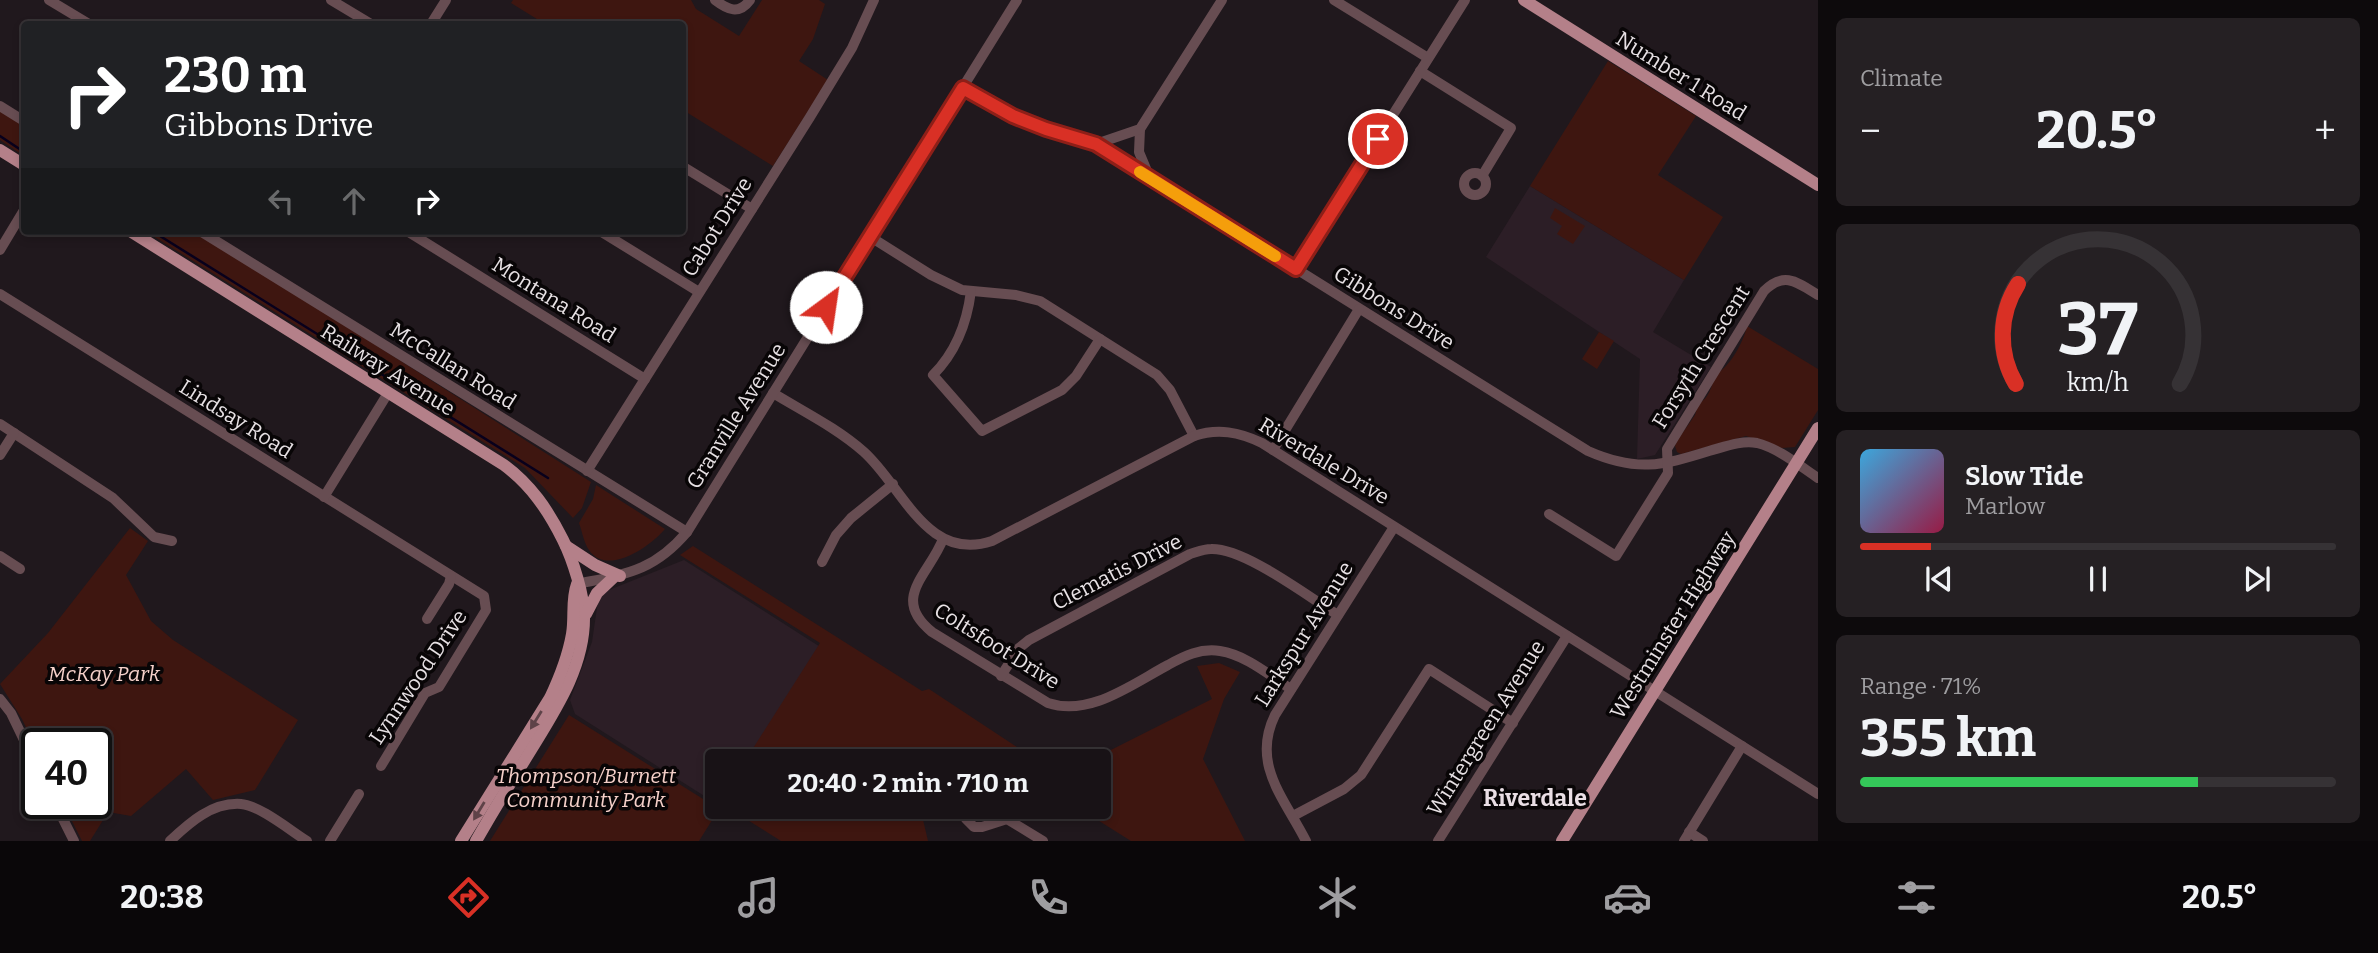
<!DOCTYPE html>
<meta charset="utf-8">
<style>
body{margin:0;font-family:Bitter,serif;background:#252023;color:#f1f3f6;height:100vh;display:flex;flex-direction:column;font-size:26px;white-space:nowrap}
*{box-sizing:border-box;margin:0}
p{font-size:23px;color:#9f9ea1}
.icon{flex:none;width:38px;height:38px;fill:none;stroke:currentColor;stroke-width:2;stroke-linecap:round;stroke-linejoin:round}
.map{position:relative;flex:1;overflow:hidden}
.panel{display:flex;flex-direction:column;gap:18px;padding:18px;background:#0d0a0c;width:560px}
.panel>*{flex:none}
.guide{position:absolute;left:21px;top:21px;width:665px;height:214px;border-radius:7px;box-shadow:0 4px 10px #0003,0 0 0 2px #363235;background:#202124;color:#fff;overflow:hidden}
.speed{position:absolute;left:21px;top:728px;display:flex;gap:14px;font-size:35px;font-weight:700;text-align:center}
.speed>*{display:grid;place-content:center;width:91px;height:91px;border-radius:50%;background:#181216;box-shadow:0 4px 10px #0003,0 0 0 2px #363235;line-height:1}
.speed .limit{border:4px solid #111;border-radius:10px;background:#fff;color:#111}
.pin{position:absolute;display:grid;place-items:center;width:60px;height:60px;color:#fff;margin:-30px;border:4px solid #fff;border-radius:50%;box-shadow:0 2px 7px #0007}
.me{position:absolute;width:77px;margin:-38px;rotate:31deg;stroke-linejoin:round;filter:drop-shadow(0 0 5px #0008)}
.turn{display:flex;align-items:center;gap:24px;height:147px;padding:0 28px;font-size:32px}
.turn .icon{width:91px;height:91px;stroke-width:2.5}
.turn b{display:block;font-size:49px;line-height:60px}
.lanes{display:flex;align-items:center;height:66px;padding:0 28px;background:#0003;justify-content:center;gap:35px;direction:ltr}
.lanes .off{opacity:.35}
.big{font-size:52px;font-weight:700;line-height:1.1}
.panel .card{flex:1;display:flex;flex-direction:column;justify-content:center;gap:10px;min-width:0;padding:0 24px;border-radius:10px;background:#252023}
.panel .dial{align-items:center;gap:0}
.dial svg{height:182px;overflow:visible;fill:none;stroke:#363235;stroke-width:7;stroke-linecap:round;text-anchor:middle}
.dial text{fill:#f1f3f6;stroke:none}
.song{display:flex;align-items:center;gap:21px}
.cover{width:84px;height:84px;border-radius:10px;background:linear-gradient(135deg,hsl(200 70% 55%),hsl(340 70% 35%))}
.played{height:7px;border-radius:4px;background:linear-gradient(90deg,#d93025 15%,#363235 15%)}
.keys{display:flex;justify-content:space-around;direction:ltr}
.heat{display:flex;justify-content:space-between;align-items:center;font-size:38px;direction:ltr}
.charge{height:10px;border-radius:5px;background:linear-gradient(90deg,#34c759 71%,#363235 0)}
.trip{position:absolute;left:705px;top:749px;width:406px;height:70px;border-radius:7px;background:#181216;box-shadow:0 4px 10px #0003,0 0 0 2px #363235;font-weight:700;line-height:70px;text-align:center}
.tabs{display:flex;height:112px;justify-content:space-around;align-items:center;background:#0a0709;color:#9f9ea1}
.tabs .icon{width:49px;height:49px}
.tabs .on{color:#d93025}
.tabs b{font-size:32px;color:#f1f3f6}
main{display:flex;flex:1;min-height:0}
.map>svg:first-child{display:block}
.built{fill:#2c1e26}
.green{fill:#3e1610}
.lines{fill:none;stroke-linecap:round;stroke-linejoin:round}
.stream{stroke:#08001c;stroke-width:2.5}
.minor{stroke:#674d52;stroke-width:10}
.major{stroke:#b48089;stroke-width:12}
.oneway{fill:#5e4248}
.route-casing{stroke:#8d1f18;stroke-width:18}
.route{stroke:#d93025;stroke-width:12}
.slow{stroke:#f59e0b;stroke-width:12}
.labels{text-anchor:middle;stroke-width:7;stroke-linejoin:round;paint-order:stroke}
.street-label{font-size:21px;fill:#e7e1e4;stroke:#080506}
.park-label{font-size:21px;font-style:italic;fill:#f5d0c9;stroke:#080506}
.neighbourhood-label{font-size:23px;font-weight:bold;fill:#e9dee4;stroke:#080506}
</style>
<main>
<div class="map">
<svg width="1818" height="841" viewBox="0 0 1818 841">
<rect width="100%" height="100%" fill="#20181d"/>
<g class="built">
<polygon points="1530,186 1684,280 1653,332 1711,367 1655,455 1637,459 1640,359 1486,257"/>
<polygon points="684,560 814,643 993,756 968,761 718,761 717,804 575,714 570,700 592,642 599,594"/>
</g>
<g class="green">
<polygon points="513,0 691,0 696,9 739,36 762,0 819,0 825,4 813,39 799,61 828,80 773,166 683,110 682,24 545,24 511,3"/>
<polygon points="1608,61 1696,116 1658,175 1723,217 1684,280 1530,186"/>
<polygon points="0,106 24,122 24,156 0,140"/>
<polygon points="1555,208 1585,226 1573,244 1557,234 1562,226 1550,218"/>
<polygon points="145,231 196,231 591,482 582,508 573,518 525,468"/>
<path d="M1747 326 1818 369V410L1795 447 1782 448 1746 436 1681 454 1677 452 1675 446 1677 441 1695 415 1698 404C1711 397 1711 385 1716 374 1730 367 1744 341 1747 326Z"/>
<polygon points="1599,332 1614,341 1597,369 1582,359"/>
<path d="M596 485 665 529C651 546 607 577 589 550 584 543 582 531 579 523L593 499Z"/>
<polygon points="130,528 148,541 126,575 151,621 173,640 298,720 255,790 213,800 186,769 131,816 108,812 90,841 82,841 63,803 96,803 96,744 37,744 37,750 22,719 0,684 48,633"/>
<polygon points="693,546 922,691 929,689 1038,761 1007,761 997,755 966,761 745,761 820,643 680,555"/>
<polygon points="1219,663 1240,672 1224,699 1203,759 1245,841 1131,841 1077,807 1099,807 1099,761 1089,761 1212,699 1197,666"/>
<polygon points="569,715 719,809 699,841 490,841"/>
<polygon points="727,807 920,807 928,841 781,841"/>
</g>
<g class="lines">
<g class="stream">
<polyline points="0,136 24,152"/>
<polyline points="152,231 548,478"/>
</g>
<g class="minor">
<polyline points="49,0 89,24"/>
<polyline points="331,0 371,24"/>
<path d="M715 0C728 10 739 15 750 0"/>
<polyline points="1334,0 1428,58"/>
<polyline points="431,24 446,0"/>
<polyline points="1420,71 1511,128 1482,176"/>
<path d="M963 88 1013 116 1096 144 1588 451C1636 472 1661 466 1709 451 1724 447 1741 440 1757 443 1778 448 1800 466 1818 478"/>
<polyline points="0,106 24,121"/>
<polyline points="1140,129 1139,152 1149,176"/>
<polyline points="1096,144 1140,129 1222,0"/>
<polyline points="682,166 752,209"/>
<circle cx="1475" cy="184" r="11"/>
<polyline points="200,231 687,532"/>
<polyline points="407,231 645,379"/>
<polyline points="600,231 699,292"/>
<polyline points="869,236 931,275 962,290 1016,295 1040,301 1157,375 1170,390 1194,436"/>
<polyline points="0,250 24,210"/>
<polyline points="1296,269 1465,0"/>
<path d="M971 291C967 323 956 352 933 375L982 431 1062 390 1076 376 1100 339"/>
<polyline points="0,294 484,596 486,610 439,687 425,693 381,766"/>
<path d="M773 393C804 412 837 428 864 452 903 487 927 563 992 541L1194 436C1218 428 1239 432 1262 443L1818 794"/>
<polyline points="0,424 113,498 154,537 172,541"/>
<polyline points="1273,450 1359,309"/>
<polyline points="0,455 14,433"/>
<polyline points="587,471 810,117 852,48 874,0"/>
<polyline points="324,497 388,393"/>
<path d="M1549 514 1616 556 1668 473 1667 449 1764 291C1784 271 1797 282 1818 295"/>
<path d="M943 539C929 575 890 598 932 632L1048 703C1090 717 1132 684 1168 665 1184 656 1200 648 1220 651 1246 655 1269 675 1291 689"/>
<polyline points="0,556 20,569"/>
<polyline points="822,562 836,535 851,518 893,484"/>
<path d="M577 584C625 574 653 572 687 532L1017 0"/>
<polyline points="427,619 449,584 451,576"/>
<path d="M1001 676 1019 648 1029 640 1190 554C1197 552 1203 549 1211 549 1245 548 1307 596 1338 615"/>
<polyline points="0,699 11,713 37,767"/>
<polyline points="55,803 74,841"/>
<polyline points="967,807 966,819 974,827 982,827 1007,819"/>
<polyline points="993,807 1007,819 1043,841"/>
<polyline points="1293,816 1344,789 1361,775 1429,669 1513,723"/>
<polyline points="1689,832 1703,841"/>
<path d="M170 841C189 823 212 802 241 804 259 805 291 831 307 841"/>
<polyline points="330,841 359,794"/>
<path d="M1306 841C1284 798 1251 764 1275 715L1394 527"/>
<polyline points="1438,841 1567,636"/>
<polyline points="1684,841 1742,746"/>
</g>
<g class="major">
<polyline points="1524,0 1818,185"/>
<polyline points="0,150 24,165"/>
<path d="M130 231 504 465C531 485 548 510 563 540 573 560 584 595 584 616 585 669 552 715 526 758 509 785 492 813 476 841"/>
<polyline points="566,546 595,565 620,576"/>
<polyline points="586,614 597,593 614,577"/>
<path d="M461 841 550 698C560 677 568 657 572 634 575 617 571 600 577 584"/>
<polyline points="1562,841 1818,428"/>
</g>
</g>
<defs><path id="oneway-solid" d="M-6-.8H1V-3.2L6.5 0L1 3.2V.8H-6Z" transform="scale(1.75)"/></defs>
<g class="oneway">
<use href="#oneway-solid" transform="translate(536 720) rotate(122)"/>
<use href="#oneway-solid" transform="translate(479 811) rotate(121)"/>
</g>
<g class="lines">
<defs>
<polyline id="route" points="826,307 963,88 1013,116 1046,129 1096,144 1296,269 1378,139"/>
</defs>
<use href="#route" class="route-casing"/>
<use href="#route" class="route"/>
<polyline class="slow" points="1140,172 1275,256"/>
</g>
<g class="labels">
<g class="street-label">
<text transform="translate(1681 76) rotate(32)" y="7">Number 1 Road</text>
<text transform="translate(717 227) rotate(-58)" y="7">Cabot Drive</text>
<text transform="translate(554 300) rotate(32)" y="7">Montana Road</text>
<text transform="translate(1394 308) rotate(32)" y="7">Gibbons Drive</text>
<text transform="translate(1701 357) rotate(-58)" y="7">Forsyth Crescent</text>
<text transform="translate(453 366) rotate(32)" y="7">McCallan Road</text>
<text transform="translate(388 370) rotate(32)" y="7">Railway Avenue</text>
<text transform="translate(736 416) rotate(-58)" y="7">Granville Avenue</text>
<text transform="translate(236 419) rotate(32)" y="7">Lindsay Road</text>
<text transform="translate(1324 461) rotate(31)" y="7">Riverdale Drive</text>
<text transform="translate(1117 572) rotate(-27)" y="7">Clematis Drive</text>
<text transform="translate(1673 625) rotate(-58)" y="7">Westminster Highway</text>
<text transform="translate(1304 634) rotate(-58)" y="7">Larkspur Avenue</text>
<text transform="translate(997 646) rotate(32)" y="7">Coltsfoot Drive</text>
<text transform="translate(418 677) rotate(-56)" y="7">Lynnwood Drive</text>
<text transform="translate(1486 728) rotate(-58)" y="7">Wintergreen Avenue</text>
</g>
<g class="park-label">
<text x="104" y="681">McKay Park</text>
<text x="586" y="783">Thompson/Burnett<tspan x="586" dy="24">Community Park</tspan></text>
</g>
<g class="neighbourhood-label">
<text x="1535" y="806">Riverdale</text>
</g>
</g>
</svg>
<div class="speed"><div class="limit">40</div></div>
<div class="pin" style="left:1378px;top:139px;background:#d93025"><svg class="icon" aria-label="arrive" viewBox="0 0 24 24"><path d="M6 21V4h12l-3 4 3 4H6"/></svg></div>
<svg class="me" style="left:826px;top:307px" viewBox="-20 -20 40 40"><circle r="19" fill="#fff"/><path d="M0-13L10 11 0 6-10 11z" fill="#d93025"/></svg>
<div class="trip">20:40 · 2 min · 710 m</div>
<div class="guide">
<div class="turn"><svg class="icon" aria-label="right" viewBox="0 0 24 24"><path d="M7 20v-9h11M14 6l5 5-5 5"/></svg><div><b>230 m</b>Gibbons Drive</div></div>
<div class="lanes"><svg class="icon off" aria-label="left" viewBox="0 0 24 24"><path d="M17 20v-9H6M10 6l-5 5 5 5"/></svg><svg class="icon off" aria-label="ahead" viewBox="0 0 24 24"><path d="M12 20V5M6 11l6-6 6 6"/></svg><svg class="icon" aria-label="right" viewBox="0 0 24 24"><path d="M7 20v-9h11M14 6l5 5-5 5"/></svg></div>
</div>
</div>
<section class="panel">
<div class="card"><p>Climate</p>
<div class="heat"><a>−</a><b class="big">20.5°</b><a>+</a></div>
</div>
<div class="card dial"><svg viewBox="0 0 100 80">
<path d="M14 69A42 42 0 1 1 86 69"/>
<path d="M14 69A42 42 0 0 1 15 25" stroke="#d93025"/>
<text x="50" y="56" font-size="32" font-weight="700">37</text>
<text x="50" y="72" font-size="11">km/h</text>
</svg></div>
<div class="card">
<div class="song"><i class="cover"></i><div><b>Slow Tide</b><p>Marlow</p></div></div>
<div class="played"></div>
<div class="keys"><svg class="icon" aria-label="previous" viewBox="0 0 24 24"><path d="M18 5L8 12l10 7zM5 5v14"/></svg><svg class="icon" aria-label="pause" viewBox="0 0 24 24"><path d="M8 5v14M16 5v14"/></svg><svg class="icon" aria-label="next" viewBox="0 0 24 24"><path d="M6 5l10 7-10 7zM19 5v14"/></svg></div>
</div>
<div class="card"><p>Range · 71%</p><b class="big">355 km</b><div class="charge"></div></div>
</section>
</main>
<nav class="tabs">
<b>20:38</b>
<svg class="icon on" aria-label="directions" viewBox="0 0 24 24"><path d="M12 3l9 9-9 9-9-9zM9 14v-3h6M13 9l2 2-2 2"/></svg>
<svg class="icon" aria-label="music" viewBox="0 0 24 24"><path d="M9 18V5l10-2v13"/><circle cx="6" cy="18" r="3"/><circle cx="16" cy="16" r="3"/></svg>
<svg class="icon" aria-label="phone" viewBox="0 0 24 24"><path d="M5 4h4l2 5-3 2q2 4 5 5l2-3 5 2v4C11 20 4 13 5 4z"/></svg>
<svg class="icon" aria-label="climate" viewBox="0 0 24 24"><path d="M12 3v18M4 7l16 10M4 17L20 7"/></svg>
<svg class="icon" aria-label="car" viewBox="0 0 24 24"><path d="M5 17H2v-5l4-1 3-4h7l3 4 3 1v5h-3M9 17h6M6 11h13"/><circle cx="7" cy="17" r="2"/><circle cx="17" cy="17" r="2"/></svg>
<svg class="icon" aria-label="filters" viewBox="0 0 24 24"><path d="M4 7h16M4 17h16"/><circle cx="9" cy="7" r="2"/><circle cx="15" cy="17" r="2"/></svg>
<b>20.5°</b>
</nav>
